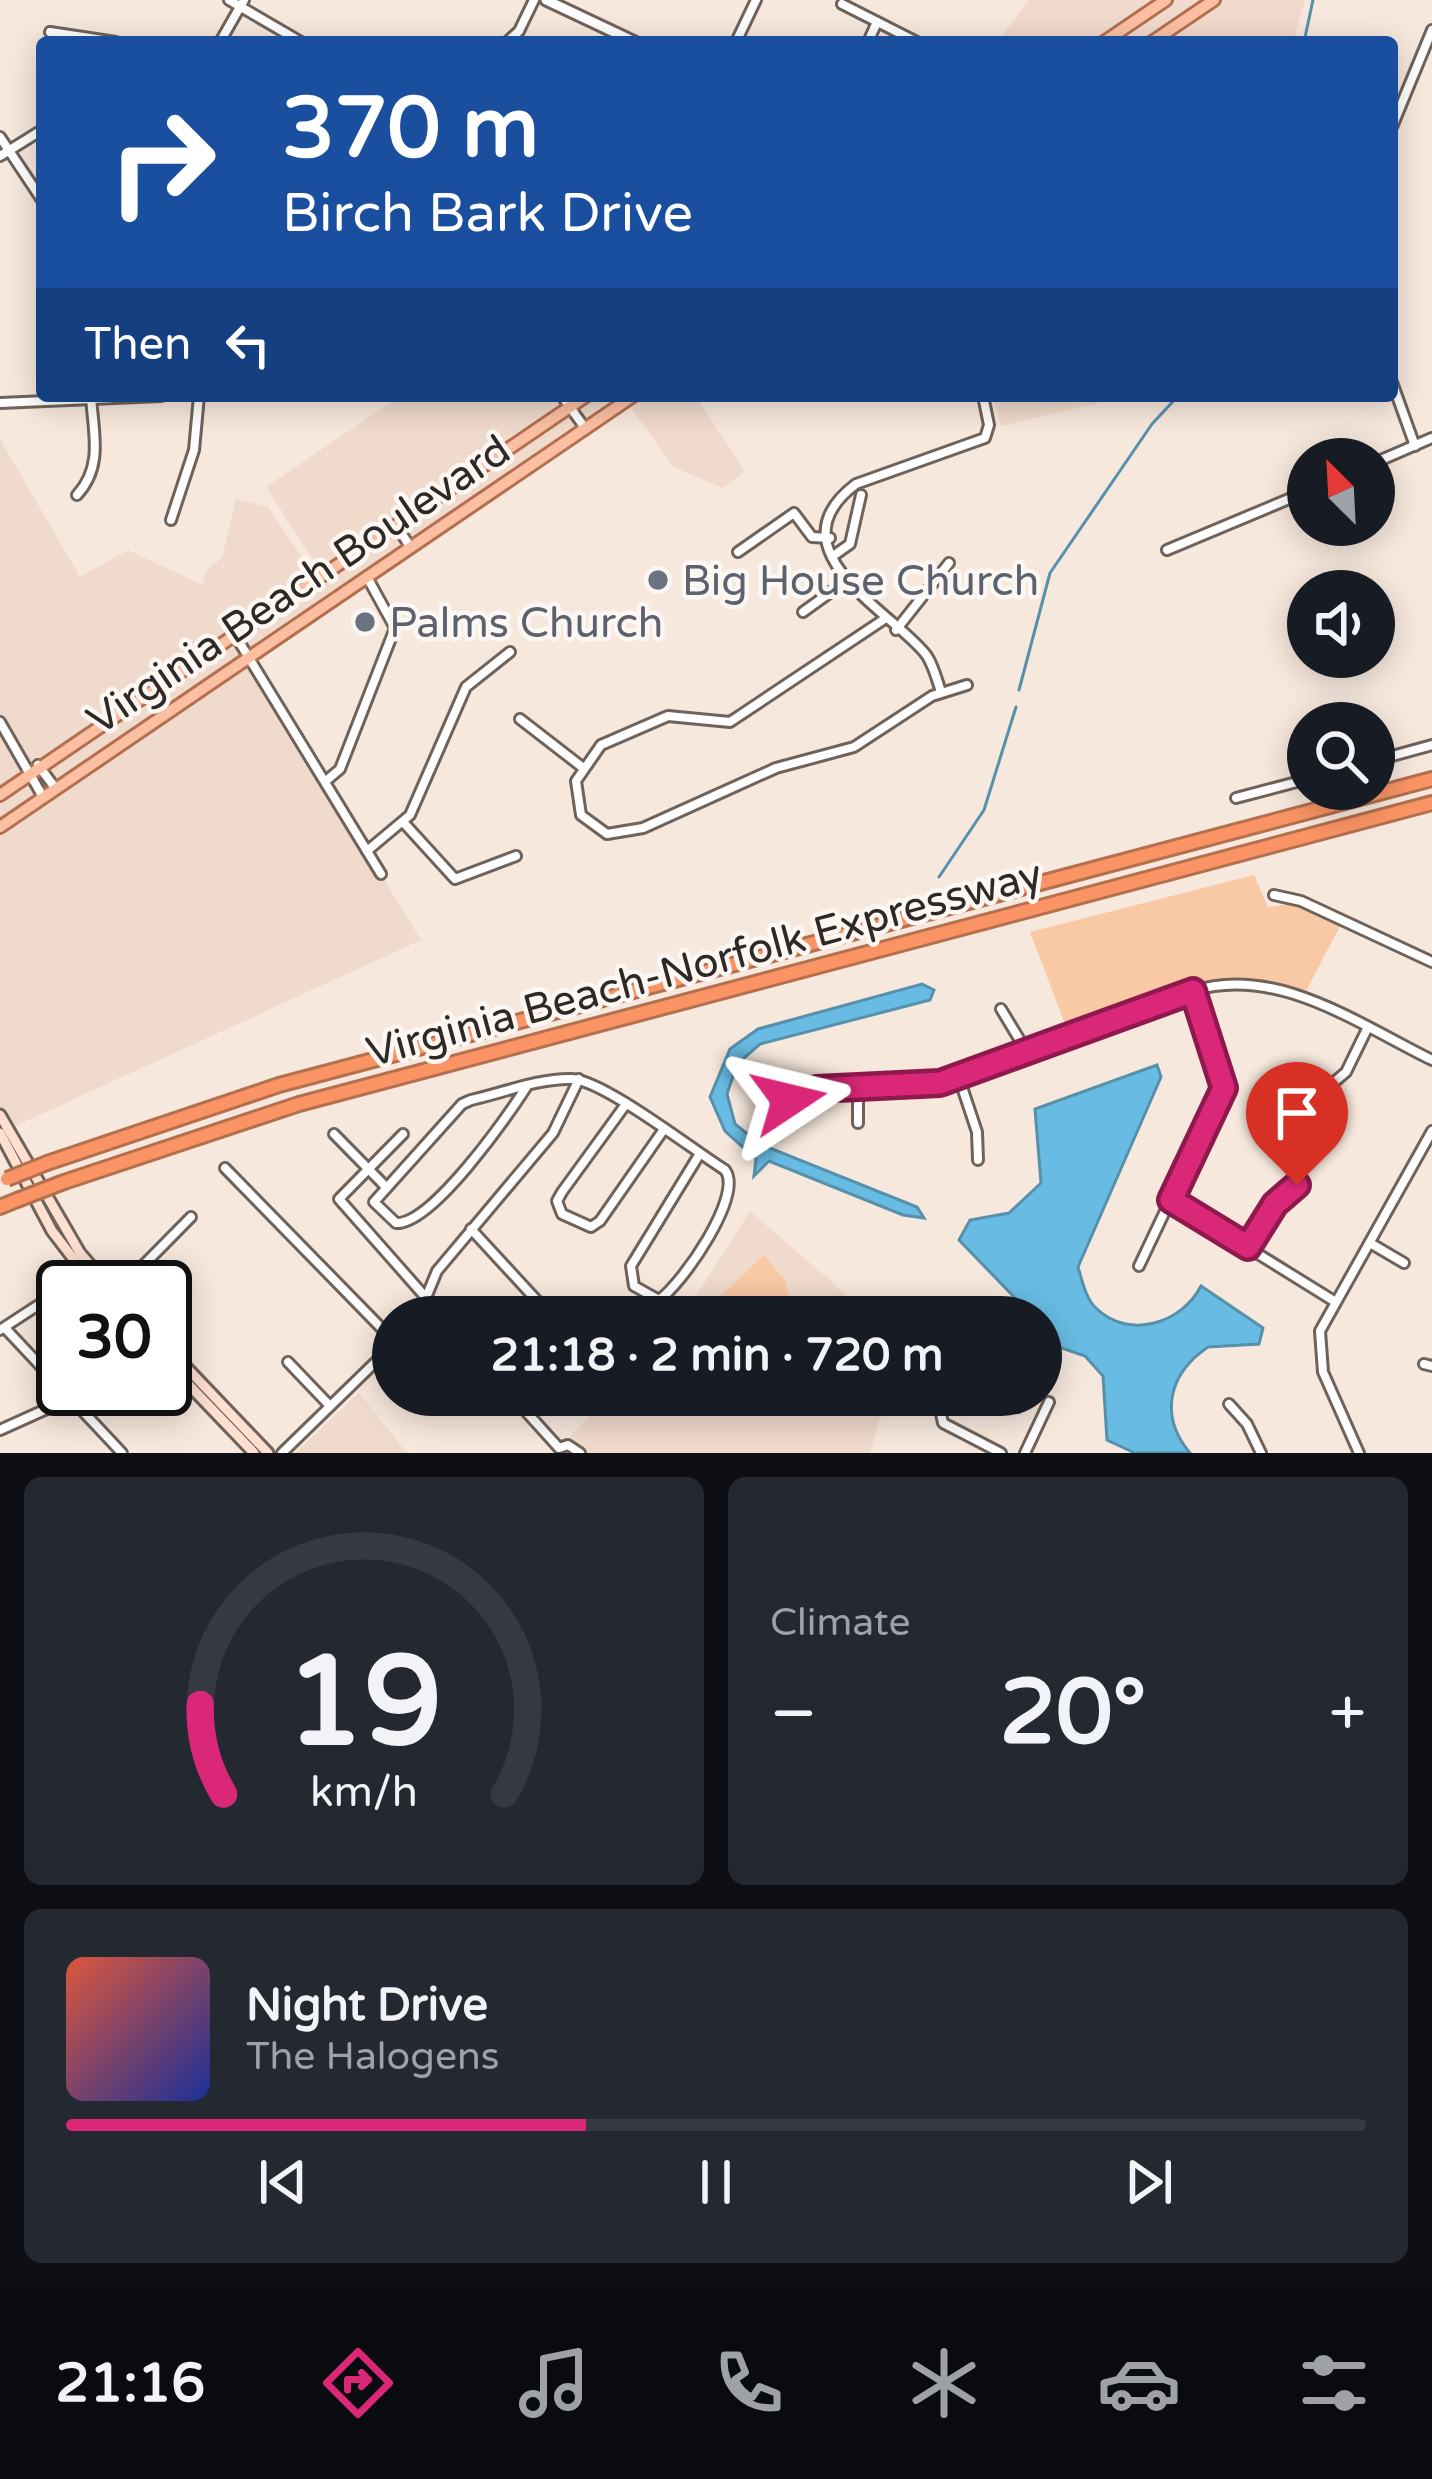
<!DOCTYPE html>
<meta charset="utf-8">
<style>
body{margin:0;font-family:"Varela Round",sans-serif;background:#242831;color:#f1f3f6;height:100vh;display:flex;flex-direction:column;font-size:45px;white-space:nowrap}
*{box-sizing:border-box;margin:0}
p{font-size:39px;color:#9ea1a6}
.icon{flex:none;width:66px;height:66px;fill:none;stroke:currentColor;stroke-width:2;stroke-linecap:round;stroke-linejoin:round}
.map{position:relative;height:1453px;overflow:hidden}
.details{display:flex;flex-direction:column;gap:24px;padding:24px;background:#0d0f14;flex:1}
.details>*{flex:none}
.banner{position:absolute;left:36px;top:36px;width:1362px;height:366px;border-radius:12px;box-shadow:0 6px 30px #0003;background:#1a4fa0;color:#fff;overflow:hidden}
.needle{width:78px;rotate:336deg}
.controls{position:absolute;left:1287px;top:438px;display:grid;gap:24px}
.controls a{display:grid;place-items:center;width:108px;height:108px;border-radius:50%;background:#171b24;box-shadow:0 6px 30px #0003;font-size:60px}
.speed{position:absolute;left:36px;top:1260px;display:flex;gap:24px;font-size:60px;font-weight:700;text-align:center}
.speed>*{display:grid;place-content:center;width:156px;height:156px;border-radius:50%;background:#171b24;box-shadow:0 6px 30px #0003;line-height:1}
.speed .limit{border:6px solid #111;border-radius:18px;background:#fff;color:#111}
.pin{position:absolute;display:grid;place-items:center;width:102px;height:102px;color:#fff;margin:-123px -51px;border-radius:50% 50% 50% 0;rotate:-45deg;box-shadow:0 0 12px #0007}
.pin .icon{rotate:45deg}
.me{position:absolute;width:132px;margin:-66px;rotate:80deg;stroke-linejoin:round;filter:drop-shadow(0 0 9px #0008)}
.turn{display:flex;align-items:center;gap:42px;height:252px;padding:0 48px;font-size:54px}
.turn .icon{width:156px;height:156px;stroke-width:2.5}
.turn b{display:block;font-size:84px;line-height:102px}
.then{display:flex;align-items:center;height:114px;padding:0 48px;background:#0003;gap:24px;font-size:45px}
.big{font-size:90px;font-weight:700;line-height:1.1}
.details .card{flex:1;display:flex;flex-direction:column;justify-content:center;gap:18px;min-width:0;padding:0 42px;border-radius:18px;background:#242831}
.details .dial{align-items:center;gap:0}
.dial svg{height:312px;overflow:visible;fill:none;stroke:#363941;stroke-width:7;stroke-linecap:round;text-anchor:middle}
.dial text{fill:#f1f3f6;stroke:none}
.song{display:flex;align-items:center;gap:36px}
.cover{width:144px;height:144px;border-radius:18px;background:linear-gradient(135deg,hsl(10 70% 55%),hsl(230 70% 35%))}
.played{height:12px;border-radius:6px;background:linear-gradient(90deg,#db2777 40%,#363941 40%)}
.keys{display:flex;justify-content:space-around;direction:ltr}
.heat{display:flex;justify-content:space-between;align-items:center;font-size:66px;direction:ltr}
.details .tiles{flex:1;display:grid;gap:24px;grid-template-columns:1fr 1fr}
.card:last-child{grid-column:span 2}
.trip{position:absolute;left:372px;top:1296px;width:690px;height:120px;border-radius:60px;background:#171b24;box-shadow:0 6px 30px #0003;font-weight:700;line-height:120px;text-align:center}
.tabs{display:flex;height:192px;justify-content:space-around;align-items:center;background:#090b0e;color:#9ea1a6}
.tabs .icon{width:84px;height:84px}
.tabs .on{color:#db2777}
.tabs b{font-size:54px;color:#f1f3f6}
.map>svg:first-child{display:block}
.built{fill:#f0dacc}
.green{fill:#f9c8a5}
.water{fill:#68bce4;stroke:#5790ab;stroke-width:3}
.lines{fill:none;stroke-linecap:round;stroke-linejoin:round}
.stream{stroke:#5790ab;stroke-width:3}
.minor-casing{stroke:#6f6259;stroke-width:14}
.tertiary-casing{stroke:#6f6259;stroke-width:15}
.secondary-casing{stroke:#6f6259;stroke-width:15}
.primary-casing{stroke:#b36f4e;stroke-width:16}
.motorway-casing{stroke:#b36f4e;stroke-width:18}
.minor{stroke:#fff;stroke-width:8}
.tertiary{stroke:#fff;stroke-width:9}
.secondary{stroke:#fedfd0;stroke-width:9}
.primary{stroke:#fcbfa2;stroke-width:10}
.motorway{stroke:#fa9464;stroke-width:12}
.motorway-bridge-casing{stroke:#b36f4e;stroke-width:18;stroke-linecap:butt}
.motorway-bridge{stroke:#fa9464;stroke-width:12}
.route-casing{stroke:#8e194d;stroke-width:30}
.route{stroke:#db2777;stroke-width:21}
.worship-dot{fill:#6b7280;stroke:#fdf7f3;stroke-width:4.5}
.labels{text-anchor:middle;stroke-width:9;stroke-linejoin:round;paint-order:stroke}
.worship-label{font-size:42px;fill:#5b616d;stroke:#fdf7f3;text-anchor:start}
.street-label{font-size:42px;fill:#2f2926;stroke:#fdf7f3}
</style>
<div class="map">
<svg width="1432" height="1453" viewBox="0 0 1432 1453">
<rect width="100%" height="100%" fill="#f7e8dd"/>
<g class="built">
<polygon points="1029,0 1305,0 1293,42 997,42"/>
<polygon points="400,396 696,396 745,471 723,488 673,467 630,406 245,653 421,940 0,1133 0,439 80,577 128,550 202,585 207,569 222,558 236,499 268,507 307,565 314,561 266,487"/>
<polygon points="993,396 1101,396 1102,402 1001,426"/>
<polygon points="750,1211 826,1277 870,1317 683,1317"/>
<polygon points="359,1393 407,1453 295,1453"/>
<polygon points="611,1395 886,1395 870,1453 586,1453 570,1436"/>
</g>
<g class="green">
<path d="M1254 875 1268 907 1297 903 1340 926 1305 993C1212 959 1154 997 1067 1029L1030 932Z"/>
<polygon points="764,1255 785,1281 794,1317 707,1317 708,1308"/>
</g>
<g class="water">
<polygon points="922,984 934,990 930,1000 760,1044 737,1064 727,1094 735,1124 760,1144 917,1207 924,1218 903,1215 769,1161 754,1176 756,1159 725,1131 710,1097 730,1049 758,1029"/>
<path d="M1157 1065 1161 1077 1078 1267C1082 1280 1086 1300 1097 1309 1130 1340 1182 1323 1201 1286L1263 1328 1259 1344 1208 1347C1168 1374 1159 1416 1190 1453H1135L1107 1440 1103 1376 1085 1356 1041 1341V1317H1020L1016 1299 959 1240 970 1220 1009 1213 1041 1183 1035 1109Z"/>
</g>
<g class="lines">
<g class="stream">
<polyline points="1304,42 1313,0"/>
<polyline points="1019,690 1050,573 1152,424 1178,396"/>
<polyline points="939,877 984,810 1016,707"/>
</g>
<defs>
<g id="minor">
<polyline points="229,0 301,42"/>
<polyline points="842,4 917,42"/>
<polyline points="50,32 116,42"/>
<polyline points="220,42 244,0"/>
<polyline points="507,42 519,31 534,0"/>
<polyline points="736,42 756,0"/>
<polyline points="868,42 877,22"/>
<polyline points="1392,127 1432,30"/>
<polyline points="0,137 42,200"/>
<polyline points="0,156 42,130"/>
<polyline points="1392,382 1415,446"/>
<polyline points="562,396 585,428"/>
<polyline points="0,403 161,396"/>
<polyline points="1374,463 1432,438"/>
<path d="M77 495C104 466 93 432 91 396"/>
<polyline points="171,520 194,450 199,396"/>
<polyline points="396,525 411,548"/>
<polyline points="1167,550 1308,491"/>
<polyline points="738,552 794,513 812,537 830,538"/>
<polyline points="833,556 850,544 861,495"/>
<polyline points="803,612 846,581"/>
<polyline points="883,620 730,722 668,716 601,745 576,781 581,815 607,834 643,828 776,768 854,747 932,696 967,685"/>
<polyline points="896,630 949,563"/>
<polyline points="235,635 381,874"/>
<path d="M941 692C937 680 934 667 927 656 899 616 767 551 856 484L985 438 989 425 983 396"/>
<polyline points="520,719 582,767"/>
<polyline points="0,722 43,797"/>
<polyline points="1374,761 1432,745"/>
<polyline points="38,765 56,789"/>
<polyline points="327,780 340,769 395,628 367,577"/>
<polyline points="1236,798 1308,779"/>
<polyline points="404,823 455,879 516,856"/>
<polyline points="367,851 410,815 466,687 510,652"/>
<polyline points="1274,895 1301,901 1432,962"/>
<polyline points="1001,1009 1027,1052"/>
<polyline points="959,1078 977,1132 978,1160"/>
<polyline points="1332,1084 1346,1072 1367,1029"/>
<path d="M527 1086C507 1117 432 1225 396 1223L374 1202 462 1104 471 1100C503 1093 539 1078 572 1079 603 1080 693 1150 725 1170 744 1195 683 1283 659 1300L634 1286 631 1266 699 1155"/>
<path d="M789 1099 817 1089 940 1083 1193 991C1276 964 1360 1025 1432 1060"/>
<polyline points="626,1104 562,1192 557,1201 562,1214 591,1227 600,1221 662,1132"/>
<polyline points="858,1123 858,1089"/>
<polyline points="334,1134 386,1187"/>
<polyline points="403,1134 339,1199 443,1317"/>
<polyline points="225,1168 393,1340"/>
<polyline points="1171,1200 1334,1301"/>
<polyline points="471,1229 552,1317"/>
<polyline points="1370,1243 1404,1263"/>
<polyline points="1248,1247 1275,1204 1297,1185"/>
<polyline points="1139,1266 1224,1087 1193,991"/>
<polyline points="65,1287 84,1271"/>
<polyline points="122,1287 191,1217"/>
<polyline points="418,1317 437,1271 553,1133 579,1079"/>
<polyline points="5,1328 122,1453"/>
<polyline points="0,1330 63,1289"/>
<polyline points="288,1362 330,1406"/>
<polyline points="1424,1364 1432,1366"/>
<polyline points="511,1395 559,1448 568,1445 580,1453"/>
<polyline points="937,1395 943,1423 1001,1453"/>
<polyline points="1229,1404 1247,1424 1261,1453"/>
<polyline points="0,1430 71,1398"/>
<polyline points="282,1453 393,1345"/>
<polyline points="1025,1453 1049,1402"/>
<polyline points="1359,1453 1323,1372 1320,1331 1432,1131"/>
</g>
<polyline id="tertiary" points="546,0 635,42"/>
<g id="secondary">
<polyline points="0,1115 80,1253 109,1287"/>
<polyline points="0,1133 52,1231 95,1287"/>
<polyline points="165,1345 268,1453"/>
<polyline points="165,1360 254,1453"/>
</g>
<g id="primary">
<polyline points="1104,42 1166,0"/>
<polyline points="1152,42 1214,0"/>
<polyline points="0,795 586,396"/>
<polyline points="0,827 633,396"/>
</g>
<g id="motorway">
<polyline points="47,1163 279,1085 1432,779"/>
<polyline points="64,1182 299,1104 1432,803"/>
<polyline points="0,1207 17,1200"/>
</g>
</defs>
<use href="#minor" class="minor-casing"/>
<use href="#tertiary" class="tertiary-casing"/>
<use href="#secondary" class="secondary-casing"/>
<use href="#primary" class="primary-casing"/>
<use href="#motorway" class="motorway-casing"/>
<use href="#minor" class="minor"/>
<use href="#tertiary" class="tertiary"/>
<use href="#secondary" class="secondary"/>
<use href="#primary" class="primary"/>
<use href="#motorway" class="motorway"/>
<defs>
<g id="motorway-bridge">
<polyline points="7,1179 47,1163"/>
<polyline points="17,1200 64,1182"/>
</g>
</defs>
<use href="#motorway-bridge" class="motorway-bridge-casing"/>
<use href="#motorway-bridge" class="motorway-bridge"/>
</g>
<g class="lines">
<defs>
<polyline id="route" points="789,1100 817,1089 940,1083 1193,991 1224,1088 1171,1200 1248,1247 1275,1204 1297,1185"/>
</defs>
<use href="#route" class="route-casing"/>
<use href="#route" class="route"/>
</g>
<g class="worship-dot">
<circle cx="658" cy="580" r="12"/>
<circle cx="365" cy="622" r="12"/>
</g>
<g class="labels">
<g class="worship-label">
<text x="682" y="595">Big House Church</text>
<text x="389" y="637">Palms Church</text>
</g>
<g class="street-label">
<text transform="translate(298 584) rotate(-34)" y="15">Virginia Beach Boulevard</text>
<text transform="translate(704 962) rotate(-15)" y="15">Virginia Beach-Norfolk Expressway</text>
</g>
</g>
</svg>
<div class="controls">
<a><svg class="needle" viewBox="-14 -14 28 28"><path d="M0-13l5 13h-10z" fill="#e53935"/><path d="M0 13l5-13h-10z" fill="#9ea1a6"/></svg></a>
<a><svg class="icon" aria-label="sound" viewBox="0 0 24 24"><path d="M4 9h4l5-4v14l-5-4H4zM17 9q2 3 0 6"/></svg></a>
<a><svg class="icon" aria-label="search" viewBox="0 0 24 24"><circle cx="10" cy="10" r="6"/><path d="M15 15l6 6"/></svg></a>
</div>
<div class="speed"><div class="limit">30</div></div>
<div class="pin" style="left:1297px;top:1185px;background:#d93025"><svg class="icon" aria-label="arrive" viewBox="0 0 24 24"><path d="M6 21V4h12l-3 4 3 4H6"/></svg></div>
<svg class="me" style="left:789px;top:1100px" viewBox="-20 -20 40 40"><path d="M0-17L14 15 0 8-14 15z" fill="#db2777" stroke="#fff" stroke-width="4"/></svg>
<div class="trip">21:18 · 2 min · 720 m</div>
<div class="banner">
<div class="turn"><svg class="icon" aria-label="right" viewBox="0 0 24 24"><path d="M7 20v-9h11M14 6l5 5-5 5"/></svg><div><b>370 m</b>Birch Bark Drive</div></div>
<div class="then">Then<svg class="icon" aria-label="left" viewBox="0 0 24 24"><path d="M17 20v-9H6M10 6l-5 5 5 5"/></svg></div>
</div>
</div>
<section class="details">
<div class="tiles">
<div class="card dial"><svg viewBox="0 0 100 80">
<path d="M14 69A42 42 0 1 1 86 69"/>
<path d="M14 69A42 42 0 0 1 8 46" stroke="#db2777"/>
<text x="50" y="56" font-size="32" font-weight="700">19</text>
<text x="50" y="72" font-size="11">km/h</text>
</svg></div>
<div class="card"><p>Climate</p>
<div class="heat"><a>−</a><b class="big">20°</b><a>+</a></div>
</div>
<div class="card">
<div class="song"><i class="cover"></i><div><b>Night Drive</b><p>The Halogens</p></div></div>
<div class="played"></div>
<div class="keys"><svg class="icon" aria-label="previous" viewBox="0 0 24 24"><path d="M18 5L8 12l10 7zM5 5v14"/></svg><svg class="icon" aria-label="pause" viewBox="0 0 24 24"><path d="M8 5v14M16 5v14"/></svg><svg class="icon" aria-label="next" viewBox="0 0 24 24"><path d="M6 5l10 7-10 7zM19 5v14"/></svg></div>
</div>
</div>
</section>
<nav class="tabs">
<b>21:16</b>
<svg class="icon on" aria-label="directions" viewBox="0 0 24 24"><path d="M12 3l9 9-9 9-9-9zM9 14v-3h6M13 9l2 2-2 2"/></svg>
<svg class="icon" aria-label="music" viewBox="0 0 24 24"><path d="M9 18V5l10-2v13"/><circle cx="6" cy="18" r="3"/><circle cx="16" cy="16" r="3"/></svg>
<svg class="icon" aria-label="phone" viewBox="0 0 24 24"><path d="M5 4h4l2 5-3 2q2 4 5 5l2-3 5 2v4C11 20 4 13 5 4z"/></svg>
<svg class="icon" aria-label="climate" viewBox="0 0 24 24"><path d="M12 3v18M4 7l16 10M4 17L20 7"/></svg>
<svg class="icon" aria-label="car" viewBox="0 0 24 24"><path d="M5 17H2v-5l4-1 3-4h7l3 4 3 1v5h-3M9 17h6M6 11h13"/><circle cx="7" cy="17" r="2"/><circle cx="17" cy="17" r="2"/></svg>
<svg class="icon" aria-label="filters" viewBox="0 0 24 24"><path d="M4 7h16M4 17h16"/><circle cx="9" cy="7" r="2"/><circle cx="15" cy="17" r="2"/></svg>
</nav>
